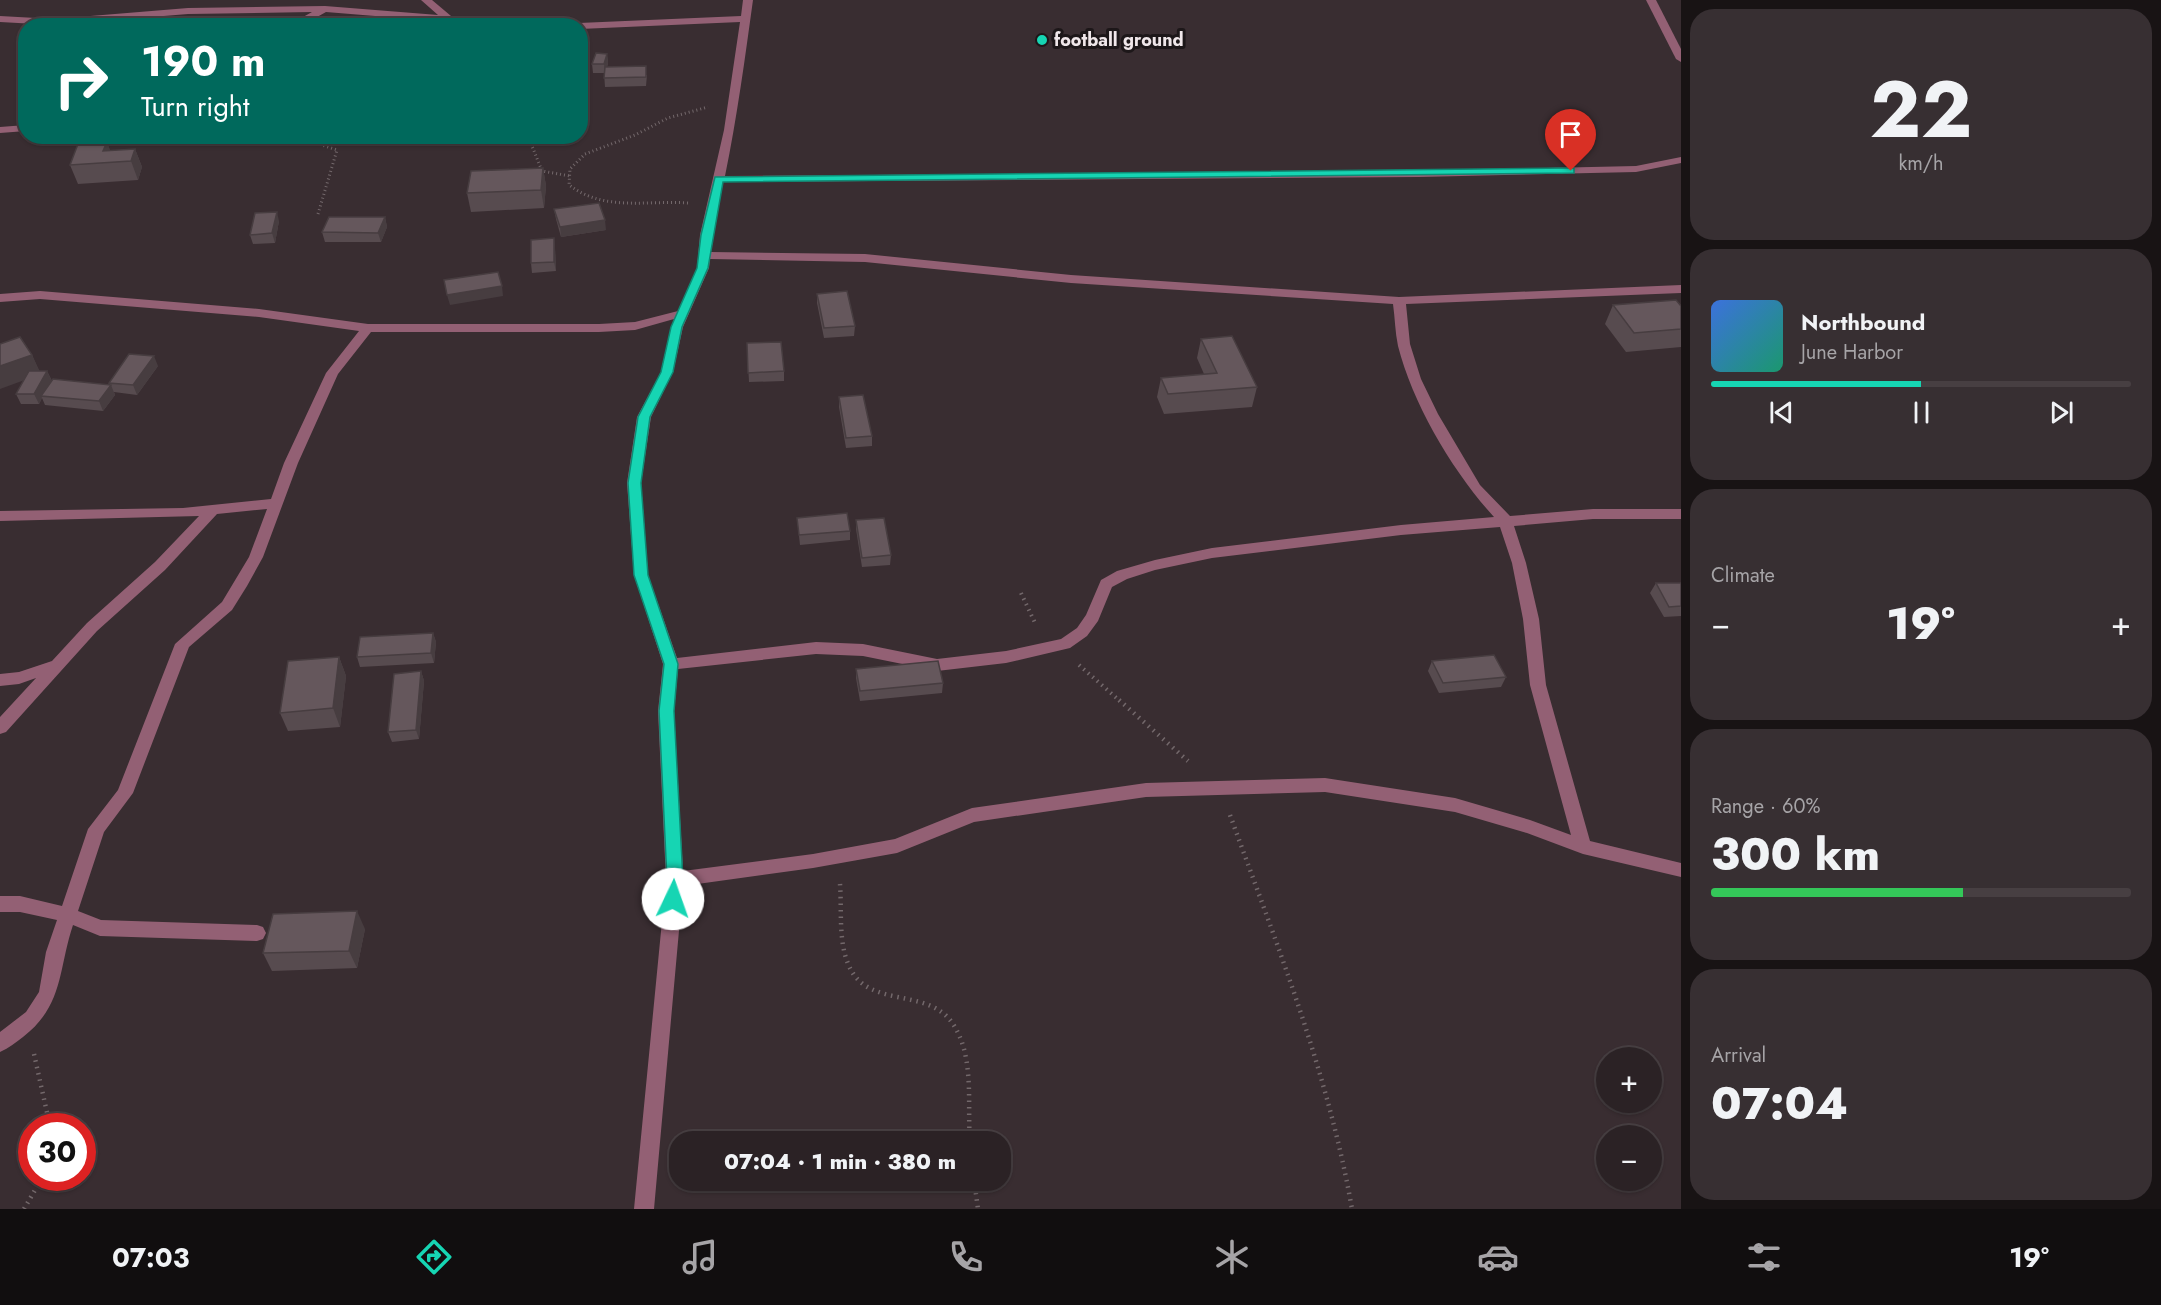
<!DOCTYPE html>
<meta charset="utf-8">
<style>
body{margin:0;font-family:Jost,sans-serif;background:#372f32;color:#f1f3f6;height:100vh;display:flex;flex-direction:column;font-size:22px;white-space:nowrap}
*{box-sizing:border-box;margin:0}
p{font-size:20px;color:#a6a4a7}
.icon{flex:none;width:33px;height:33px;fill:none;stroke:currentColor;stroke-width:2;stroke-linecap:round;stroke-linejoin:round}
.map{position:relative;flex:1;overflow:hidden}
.details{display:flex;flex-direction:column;gap:9px;padding:9px;background:#181314;width:480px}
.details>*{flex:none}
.guide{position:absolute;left:18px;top:18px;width:570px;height:126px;border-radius:24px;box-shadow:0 2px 4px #0004,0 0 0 2px #473f42;background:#00695c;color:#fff;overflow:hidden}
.tools{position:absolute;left:1596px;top:1047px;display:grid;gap:12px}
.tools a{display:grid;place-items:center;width:66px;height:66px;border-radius:50%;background:#2b2225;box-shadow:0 2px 4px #0004,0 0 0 2px #473f42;font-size:30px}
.speed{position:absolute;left:18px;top:1113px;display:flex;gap:12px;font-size:30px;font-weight:700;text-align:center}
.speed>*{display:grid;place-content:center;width:78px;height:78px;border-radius:50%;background:#2b2225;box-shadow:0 2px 4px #0004,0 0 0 2px #473f42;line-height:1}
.speed .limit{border:9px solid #d22;background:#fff;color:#111}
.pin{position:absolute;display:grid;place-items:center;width:51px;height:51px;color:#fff;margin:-62px -26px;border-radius:50% 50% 50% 0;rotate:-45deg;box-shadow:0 0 6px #0007}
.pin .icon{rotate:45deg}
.me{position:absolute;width:66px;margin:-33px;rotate:3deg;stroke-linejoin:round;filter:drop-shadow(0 0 4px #0008)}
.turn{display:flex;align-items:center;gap:21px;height:126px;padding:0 24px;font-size:27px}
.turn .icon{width:78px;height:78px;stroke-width:2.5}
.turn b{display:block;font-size:42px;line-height:51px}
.big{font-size:45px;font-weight:800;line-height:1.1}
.details .card{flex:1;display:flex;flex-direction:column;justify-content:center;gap:9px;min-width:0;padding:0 21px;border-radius:24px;background:#372f32}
.details .dial{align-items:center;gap:0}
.dial b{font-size:78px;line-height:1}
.song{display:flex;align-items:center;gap:18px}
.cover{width:72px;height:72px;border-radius:9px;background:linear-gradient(135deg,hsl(220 70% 55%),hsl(160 70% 35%))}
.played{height:6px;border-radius:3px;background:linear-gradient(90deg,#16d5b3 50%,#473f42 50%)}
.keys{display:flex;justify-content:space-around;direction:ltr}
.heat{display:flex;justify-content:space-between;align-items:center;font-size:33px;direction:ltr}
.charge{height:9px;border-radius:4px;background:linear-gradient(90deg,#34c759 60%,#473f42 0)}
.trip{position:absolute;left:669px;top:1131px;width:342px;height:60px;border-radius:24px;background:#2b2225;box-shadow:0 2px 4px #0004,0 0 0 2px #473f42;font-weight:800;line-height:60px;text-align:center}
.dock{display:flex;height:96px;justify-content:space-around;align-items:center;background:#110e0f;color:#a6a4a7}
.dock .icon{width:42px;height:42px}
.dock .selected{color:#16d5b3}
.dock b{font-size:27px;color:#f1f3f6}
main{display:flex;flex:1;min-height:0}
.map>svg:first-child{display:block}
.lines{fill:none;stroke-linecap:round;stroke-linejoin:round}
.path-far2{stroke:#73686b;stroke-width:3;stroke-dasharray:1 3;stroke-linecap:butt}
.path-far1{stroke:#73686b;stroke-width:4;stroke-dasharray:1.5 4.5;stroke-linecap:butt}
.path{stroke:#73686b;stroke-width:4.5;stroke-dasharray:1.5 5;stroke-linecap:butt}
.minor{fill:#936074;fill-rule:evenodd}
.wall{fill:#574b4f}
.shaded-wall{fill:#473d40}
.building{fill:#65575c;stroke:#473d40;stroke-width:1.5}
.route{fill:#16d5b3;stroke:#0e8a74;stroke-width:1.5}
.poi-dot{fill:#16d5b3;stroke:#1d1719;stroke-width:2}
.labels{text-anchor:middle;stroke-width:6;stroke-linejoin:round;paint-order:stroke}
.far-poi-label{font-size:18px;font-weight:bold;fill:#f0e7ea;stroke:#1d1719;text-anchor:start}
</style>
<main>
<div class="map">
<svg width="1681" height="1209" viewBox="0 0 1681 1209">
<rect width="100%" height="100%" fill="#392d31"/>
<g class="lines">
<g class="path-far2">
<polyline points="528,136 542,171 570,176"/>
<path d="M688 203C646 200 605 212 569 185L570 169 585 154 635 135 668 118 708 107"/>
<polyline points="318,214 337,150 319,144 320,136"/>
</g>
<g class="path-far1">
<polyline points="1021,593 1036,625"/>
<polyline points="1079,665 1120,701"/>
</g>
<g class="path">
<polyline points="1119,700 1188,761"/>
<path d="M1230 815C1277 945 1328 1072 1352 1209"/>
<path d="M840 884C842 910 838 942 849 966 868 1010 928 986 953 1024 975 1057 967 1105 970 1142"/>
<polyline points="34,1054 50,1126"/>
<polyline points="974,1180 978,1209"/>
<polyline points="24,1209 42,1178"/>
</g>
<g class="minor">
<polygon points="421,0 432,0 451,16 542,23 547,26 498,26 326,12 301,26 287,26 312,12 188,14 54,25 0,22 0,16 54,19 188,8 325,6 438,15"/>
<path d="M743 0H753C745 58 737 118 725 176L1419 171 1636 166 1681 157V163L1636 172 1419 177 723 182 710 252 865 254 1071 275 1399 297 1681 285V293L1406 304 1410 344 1421 379 1438 414 1480 485 1510 516 1593 509H1681V519H1593L1514 526 1526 563 1539 619 1546 685 1590 841 1681 863V877L1583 854 1527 833 1455 812 1325 792 1146 797 974 822 897 853 813 868 683 886 654 1209H634L666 880 658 711 663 664 634 575 627 483 637 417 661 372 674 319 635 330 599 332H371L338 374 298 463 263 557 247 586 232 610 189 647 133 793 104 832 78 911 101 920 257 925 263 927 266 933 263 939 257 941 100 936 73 925C58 970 64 1005 23 1037 16 1042 9 1048 0 1052V1032L26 1012 39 992 46 952 57 920 20 912H0V896H20L62 906 88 829 118 790 175 644 222 602 249 557 267 509 217 514 165 570 97 631 6 732 0 734V717L36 678 19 684 0 686V674L19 672 52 661 87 623 155 562 199 516 0 521V511L183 508 271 499 284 463 326 373 359 331 259 317 40 299 0 302V294L40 291 259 309 368 324H599L635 322 678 311 697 268 700 235 724 130 740 22 580 29V26H574L579 23 741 16ZM710 259 865 262 1071 283 1393 304C1395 318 1395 332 1398 346 1413 405 1453 472 1494 517L1401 525 1212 548 1155 560 1117 571 1101 580 1086 615 1077 628 1061 639 1006 651 937 659 863 644 816 642 677 658 648 575 641 483 651 417 673 372 683 327 709 268ZM1500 527 1512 563 1523 619 1530 685 1571 835 1530 820 1455 798 1325 778 1146 783 972 808 895 839 813 854 683 871 674 711 678 669 816 654 863 656 937 671 1006 663 1070 648 1087 636 1098 621 1112 587 1127 579 1155 570 1212 558 1401 535Z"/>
<polygon points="1646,0 1656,0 1681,49 1681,62 1676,59"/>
<polygon points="26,125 26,131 0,133 0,127"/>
</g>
</g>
<g class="wall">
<polygon points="607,54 608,63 607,67 647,75 646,86 605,87 604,73 593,73 592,64"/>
<polygon points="107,142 110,151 135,149 142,167 138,180 78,184 70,165"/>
<polygon points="543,168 546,186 544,208 471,212 467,193"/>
<polygon points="554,209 606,230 561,237 556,219"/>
<polygon points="385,217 387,227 381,242 325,242 322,232"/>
<polygon points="279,221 275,243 253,244 250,235"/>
<polygon points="554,238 555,248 556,271 532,273 531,263"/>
<polygon points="817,294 855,326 854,336 824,338 817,303"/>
<polygon points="1613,305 1681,306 1681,347 1626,352 1605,324"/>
<polygon points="1201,339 1257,387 1252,407 1164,414 1157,397 1161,378 1204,374 1197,358"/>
<polygon points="747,343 784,371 784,381 749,382"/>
<polygon points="32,355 39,371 47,371 52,381 110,385 109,383 158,366 137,395 114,392 115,395 103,411 45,405 42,398 39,404 21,404 16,394 24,380"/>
<polygon points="839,397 872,436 872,446 846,448 839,407"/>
<polygon points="797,518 850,531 850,540 800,545"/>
<polygon points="856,520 891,555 890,565 862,567 856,529"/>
<polygon points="1656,583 1681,583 1681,616 1664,617 1650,593"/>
<polygon points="433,633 436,642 434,663 360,667 357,657"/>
<polygon points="339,657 346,676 340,727 288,731 280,713"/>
<polygon points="1432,661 1506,677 1501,687 1439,693 1428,671"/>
<polygon points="856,669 943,683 942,693 860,701 856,678"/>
<polygon points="421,671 424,681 419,739 392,742 388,732"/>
<polygon points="365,929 357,968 272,971 263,953"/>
</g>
<g class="shaded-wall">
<polygon points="607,54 608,63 605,73 604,64"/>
<polygon points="107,142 114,161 103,151"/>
<polygon points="135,149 142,167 138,180 131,161"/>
<polygon points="543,168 546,186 544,208 541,190"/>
<polygon points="277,212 279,221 275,243 272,233"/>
<polygon points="385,217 387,227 381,242 378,233"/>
<polygon points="605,220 606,230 561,237 560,227"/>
<polygon points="554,238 555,248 556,271 554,262"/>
<polygon points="502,286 503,296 450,305 447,295"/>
<polygon points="32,355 41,374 0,389 0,366"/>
<polygon points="154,356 158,366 137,395 133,385"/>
<polygon points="47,371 52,381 41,396 42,398 39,404 34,394"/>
<polygon points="111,385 115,395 103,411 99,401"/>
<polygon points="433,633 436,642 434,663 431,653"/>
<polygon points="339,657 346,676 340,727 333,708"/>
<polygon points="421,671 424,681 419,739 416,730"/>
<polygon points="357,911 365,929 357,968 349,951"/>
</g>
<g class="building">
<polygon points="596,53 607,54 604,64 592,64"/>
<polygon points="646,66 646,77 604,78 605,67"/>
<polygon points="107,142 103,151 135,149 131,161 70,165 78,144"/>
<polygon points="543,168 541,190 467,193 471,171"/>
<polygon points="599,203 605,220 560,227 554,209"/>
<polygon points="277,212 272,233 250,235 255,213"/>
<polygon points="329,217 385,217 378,233 322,232"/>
<polygon points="554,238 554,262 531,263 531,240"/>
<polygon points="498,272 502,286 447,295 444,280"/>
<polygon points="847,291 855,326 824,328 817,294"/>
<polygon points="1676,300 1681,306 1681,329 1634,333 1613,305"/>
<polygon points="1232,336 1257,387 1168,394 1161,378 1217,373 1201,339"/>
<polygon points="20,337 32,355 0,366 0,344"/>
<polygon points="781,342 784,371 748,373 747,343"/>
<polygon points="129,354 154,356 133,385 109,383"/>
<polygon points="29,371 47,371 34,394 16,394"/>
<polygon points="53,379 111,385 99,401 41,396"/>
<polygon points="863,395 872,436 846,438 839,397"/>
<polygon points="847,513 850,531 799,535 797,518"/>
<polygon points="884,518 891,555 862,558 856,520"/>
<polygon points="1656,583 1681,583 1681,606 1669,607"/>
<polygon points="433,633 431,653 357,657 360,637"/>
<polygon points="1494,655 1506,677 1443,683 1432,661"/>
<polygon points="339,657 333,708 280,713 288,661"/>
<polygon points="938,661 943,683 860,691 856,669"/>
<polygon points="421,671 416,730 388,732 394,674"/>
<polygon points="357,911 349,951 263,953 273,914"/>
</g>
<polygon class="route" points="1571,168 1574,168 1574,173 723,182 708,268 682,327 673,372 650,417 641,483 648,575 678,664 674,711 683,880 679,904 667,904 665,899 667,880 659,711 664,664 634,575 628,483 638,417 661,372 671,327 697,268 701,235 715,177"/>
<circle class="poi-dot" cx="1042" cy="40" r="6"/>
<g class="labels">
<g class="far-poi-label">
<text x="1054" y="46">football ground</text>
</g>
</g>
</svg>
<div class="tools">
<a>+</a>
<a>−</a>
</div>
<div class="speed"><div class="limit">30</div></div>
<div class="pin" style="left:1571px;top:171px;background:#d93025"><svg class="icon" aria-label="arrive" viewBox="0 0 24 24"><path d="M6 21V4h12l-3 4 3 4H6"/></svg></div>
<svg class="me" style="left:673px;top:899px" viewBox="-20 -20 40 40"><circle r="19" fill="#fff"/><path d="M0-13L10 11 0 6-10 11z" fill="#16d5b3"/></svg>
<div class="trip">07:04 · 1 min · 380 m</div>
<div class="guide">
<div class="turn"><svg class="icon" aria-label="right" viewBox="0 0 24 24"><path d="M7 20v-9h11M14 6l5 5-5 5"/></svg><div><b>190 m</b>Turn right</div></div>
</div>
</div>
<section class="details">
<div class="card dial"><b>22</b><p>km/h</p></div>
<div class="card">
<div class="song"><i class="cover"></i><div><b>Northbound</b><p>June Harbor</p></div></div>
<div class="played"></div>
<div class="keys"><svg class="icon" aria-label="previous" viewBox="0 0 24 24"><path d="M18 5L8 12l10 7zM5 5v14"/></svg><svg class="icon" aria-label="pause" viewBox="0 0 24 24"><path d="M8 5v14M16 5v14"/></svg><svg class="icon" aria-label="next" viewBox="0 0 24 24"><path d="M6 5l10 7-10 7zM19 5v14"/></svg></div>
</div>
<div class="card"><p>Climate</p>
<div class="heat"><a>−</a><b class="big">19°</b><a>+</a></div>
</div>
<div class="card"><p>Range · 60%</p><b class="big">300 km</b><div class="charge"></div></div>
<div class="card"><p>Arrival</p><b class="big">07:04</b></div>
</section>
</main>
<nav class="dock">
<b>07:03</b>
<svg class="icon selected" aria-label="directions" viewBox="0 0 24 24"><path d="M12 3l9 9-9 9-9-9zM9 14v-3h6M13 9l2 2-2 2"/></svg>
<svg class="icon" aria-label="music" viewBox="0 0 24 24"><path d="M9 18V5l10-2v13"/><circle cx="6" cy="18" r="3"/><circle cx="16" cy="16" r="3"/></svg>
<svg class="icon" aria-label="phone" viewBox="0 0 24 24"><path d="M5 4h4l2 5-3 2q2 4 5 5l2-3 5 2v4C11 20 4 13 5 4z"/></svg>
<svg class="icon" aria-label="climate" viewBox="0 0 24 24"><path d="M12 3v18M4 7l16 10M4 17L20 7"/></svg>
<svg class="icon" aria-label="car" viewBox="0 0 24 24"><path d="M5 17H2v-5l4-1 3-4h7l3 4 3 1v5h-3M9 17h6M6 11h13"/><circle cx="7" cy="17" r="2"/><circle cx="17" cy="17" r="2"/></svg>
<svg class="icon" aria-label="filters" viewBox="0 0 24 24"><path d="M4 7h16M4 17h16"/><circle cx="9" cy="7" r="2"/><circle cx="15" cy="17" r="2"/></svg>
<b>19°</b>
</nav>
